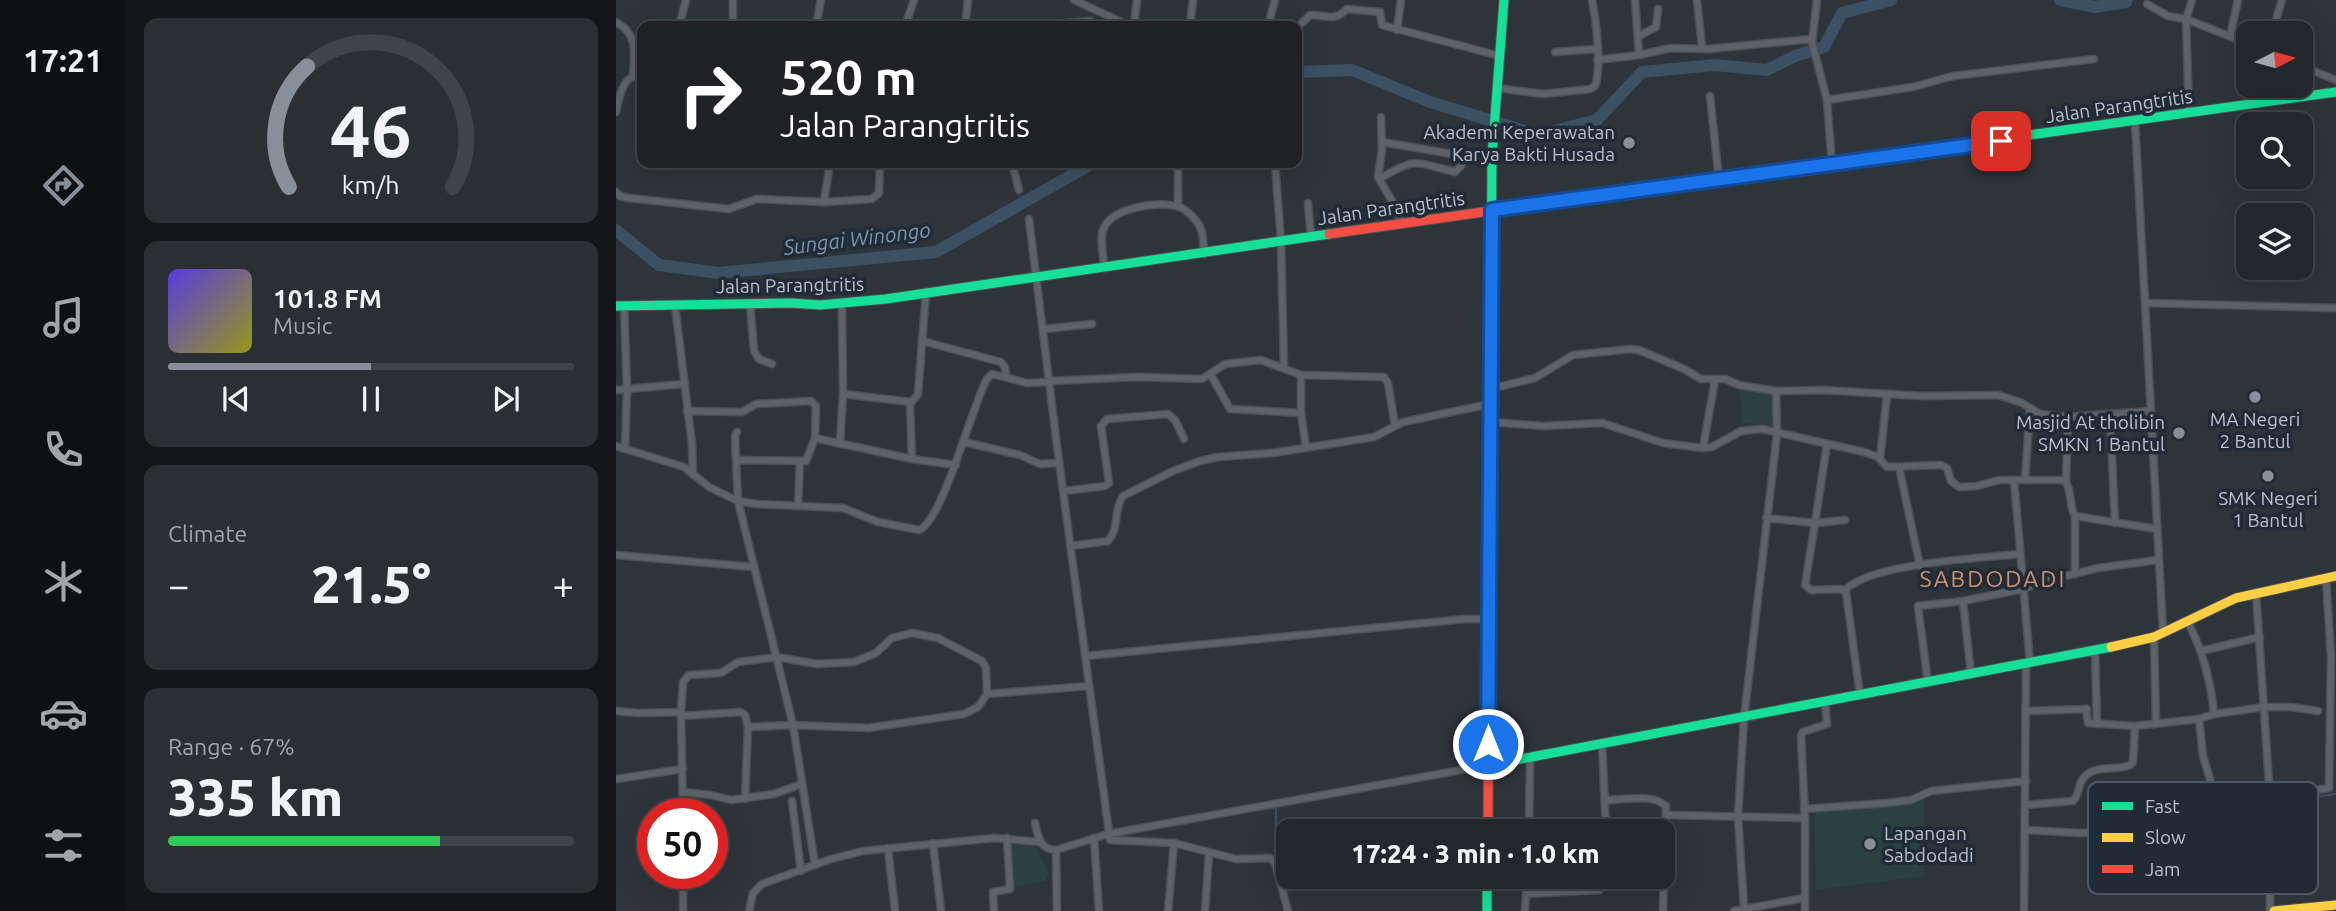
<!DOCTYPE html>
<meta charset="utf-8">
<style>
body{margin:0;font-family:Ubuntu,sans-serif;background:#2a2f34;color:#f1f3f6;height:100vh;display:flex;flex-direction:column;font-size:26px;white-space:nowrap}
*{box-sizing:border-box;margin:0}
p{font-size:23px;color:#a2a5a9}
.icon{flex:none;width:38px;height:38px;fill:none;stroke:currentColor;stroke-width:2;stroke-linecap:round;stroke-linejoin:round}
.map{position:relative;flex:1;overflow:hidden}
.panel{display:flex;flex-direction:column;gap:18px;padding:18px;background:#131518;width:490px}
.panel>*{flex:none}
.banner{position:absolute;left:21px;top:21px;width:665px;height:147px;border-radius:14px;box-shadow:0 7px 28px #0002,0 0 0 2px #3f4448;background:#202124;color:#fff;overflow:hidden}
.needle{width:46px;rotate:84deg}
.controls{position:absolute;left:1620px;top:21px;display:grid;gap:14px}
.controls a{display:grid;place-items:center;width:77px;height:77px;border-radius:14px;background:#22272c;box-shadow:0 7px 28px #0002,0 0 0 2px #3f4448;font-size:35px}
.speed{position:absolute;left:21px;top:798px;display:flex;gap:14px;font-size:35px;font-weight:700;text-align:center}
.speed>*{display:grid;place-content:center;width:91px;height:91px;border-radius:50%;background:#22272c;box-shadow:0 7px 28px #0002,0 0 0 2px #3f4448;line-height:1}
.speed .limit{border:10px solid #d22;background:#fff;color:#111}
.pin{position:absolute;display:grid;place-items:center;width:60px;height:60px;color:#fff;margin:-30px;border-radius:14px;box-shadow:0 4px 10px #0006}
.me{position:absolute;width:77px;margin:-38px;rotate:0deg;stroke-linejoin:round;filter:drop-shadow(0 0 5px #0008)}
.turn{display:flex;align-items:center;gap:24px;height:147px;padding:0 28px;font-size:32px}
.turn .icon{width:91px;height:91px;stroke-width:2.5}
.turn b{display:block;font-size:49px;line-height:60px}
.big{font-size:52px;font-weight:800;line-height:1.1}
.panel .widget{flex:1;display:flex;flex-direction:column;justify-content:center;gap:10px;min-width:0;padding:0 24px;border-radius:14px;background:#2a2f34}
.panel .dial{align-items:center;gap:0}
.dial svg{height:182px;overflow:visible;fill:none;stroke:#3f4448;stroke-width:7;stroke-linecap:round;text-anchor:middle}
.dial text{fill:#f1f3f6;stroke:none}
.song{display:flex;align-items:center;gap:21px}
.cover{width:84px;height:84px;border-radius:10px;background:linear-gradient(135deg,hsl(250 70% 55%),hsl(60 70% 35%))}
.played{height:7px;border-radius:4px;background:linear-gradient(90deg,#879098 50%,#3f4448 50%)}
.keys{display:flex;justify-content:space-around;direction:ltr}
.heat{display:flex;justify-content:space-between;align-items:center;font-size:38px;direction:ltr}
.charge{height:10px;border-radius:5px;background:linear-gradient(90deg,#34c759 67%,#3f4448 0)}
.trip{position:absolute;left:660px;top:819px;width:399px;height:70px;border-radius:14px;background:#22272c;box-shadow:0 7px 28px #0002,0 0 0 2px #3f4448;font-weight:800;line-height:70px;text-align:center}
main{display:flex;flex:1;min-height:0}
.tabs{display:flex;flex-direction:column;width:126px;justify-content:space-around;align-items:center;background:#0e1012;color:#a2a5a9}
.tabs .icon{width:49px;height:49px}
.tabs .on{color:#879098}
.tabs b{font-size:32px;color:#f1f3f6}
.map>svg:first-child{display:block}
.green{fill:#2a4041}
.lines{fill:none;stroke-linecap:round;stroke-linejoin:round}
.stream{stroke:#3c5063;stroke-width:2}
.river{stroke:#3c5063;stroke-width:12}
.street-casing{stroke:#4b5054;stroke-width:9}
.fast-casing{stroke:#4b5054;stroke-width:11}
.slow-casing{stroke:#4b5054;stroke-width:11}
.jam-casing{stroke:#4b5054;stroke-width:11}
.street{stroke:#5d6268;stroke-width:6}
.fast{stroke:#16e098;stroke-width:9}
.slow{stroke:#ffcf43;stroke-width:9}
.jam{stroke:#f24e42;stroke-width:9}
.route-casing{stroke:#114b97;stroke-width:18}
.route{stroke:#1a73e8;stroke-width:12}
.poi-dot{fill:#879098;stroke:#202b35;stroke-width:2.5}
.labels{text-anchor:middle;stroke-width:7;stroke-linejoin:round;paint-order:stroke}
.street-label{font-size:19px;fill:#b8c1ca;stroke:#202b35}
.poi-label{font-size:19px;fill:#b8c1ca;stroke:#202b35;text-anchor:end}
.water-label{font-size:21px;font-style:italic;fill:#7a94ab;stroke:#202b35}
.quarter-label{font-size:23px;letter-spacing:2px;fill:#d08e6d;stroke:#202b35}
.key{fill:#202b35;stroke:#4e5862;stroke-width:2}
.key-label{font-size:19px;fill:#b8c1ca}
</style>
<main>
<nav class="tabs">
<b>17:21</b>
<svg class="icon on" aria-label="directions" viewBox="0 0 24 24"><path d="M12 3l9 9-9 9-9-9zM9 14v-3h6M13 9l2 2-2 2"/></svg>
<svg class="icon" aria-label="music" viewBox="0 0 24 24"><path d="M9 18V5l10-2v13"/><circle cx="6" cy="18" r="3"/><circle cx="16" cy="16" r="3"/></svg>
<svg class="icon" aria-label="phone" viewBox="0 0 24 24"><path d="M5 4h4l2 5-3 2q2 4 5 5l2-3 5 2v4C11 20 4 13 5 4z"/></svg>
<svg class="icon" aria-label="climate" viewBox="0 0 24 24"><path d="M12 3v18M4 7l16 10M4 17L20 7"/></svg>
<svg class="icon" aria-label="car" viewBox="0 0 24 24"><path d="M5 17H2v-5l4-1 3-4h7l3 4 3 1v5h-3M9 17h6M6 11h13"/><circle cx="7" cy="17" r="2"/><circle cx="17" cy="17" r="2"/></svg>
<svg class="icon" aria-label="filters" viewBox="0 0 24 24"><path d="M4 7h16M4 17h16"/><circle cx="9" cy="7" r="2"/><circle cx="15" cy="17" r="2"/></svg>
</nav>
<section class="panel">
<div class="widget dial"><svg viewBox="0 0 100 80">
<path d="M14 69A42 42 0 1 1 86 69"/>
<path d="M14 69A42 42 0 0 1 22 16" stroke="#879098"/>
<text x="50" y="56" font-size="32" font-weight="700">46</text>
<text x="50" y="72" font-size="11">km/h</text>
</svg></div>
<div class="widget">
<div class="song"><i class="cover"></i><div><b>101.8 FM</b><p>Music</p></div></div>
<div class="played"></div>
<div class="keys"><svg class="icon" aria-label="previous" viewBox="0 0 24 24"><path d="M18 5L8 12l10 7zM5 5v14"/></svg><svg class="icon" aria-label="pause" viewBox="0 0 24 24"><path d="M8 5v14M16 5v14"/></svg><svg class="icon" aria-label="next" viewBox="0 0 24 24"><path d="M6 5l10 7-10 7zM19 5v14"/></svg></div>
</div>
<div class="widget"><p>Climate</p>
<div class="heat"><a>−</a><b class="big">21.5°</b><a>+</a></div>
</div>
<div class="widget"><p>Range · 67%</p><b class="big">335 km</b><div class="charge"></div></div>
</section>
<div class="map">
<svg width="1720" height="911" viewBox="0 0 1720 911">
<rect width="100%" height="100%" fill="#2d343a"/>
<g class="green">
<polygon points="1123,386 1158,392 1157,425 1126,423"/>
<polygon points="1308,800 1308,876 1200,890 1198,813"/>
<polygon points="393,844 420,847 434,876 430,877 430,881 395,887"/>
</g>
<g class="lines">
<g class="stream">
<polyline points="1658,813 1666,801 1720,794"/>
<polyline points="659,859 660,809"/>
</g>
<g class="river">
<polyline points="1444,0 1479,7 1510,2 1511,0"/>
<polyline points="681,72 736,70 814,102 922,135 981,120 1026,72 1099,65 1151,70 1179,56 1208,47 1226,13 1275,0"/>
<polyline points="0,230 43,265 103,273 320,252 477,163"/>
</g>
<defs>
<g id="street">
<polyline points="458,0 514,26"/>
<polyline points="1019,0 1023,55"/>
<polyline points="1081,0 1086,47"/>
<polyline points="1201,0 1196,42 1211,100 1216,165"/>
<polyline points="1531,4 1552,16 1570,19 1633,44"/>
<path d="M0 22C22 34 19 53 17 75"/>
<path d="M686 23 694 15C710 15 718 22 731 9L764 12 766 25 884 56"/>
<polyline points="63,26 70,0"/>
<polyline points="117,26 117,0"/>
<polyline points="200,26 205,0"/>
<polyline points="289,26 298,0"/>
<polyline points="349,26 352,0"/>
<polyline points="416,26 474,21"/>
<polyline points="518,26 521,0"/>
<polyline points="574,26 577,0"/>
<polyline points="652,26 659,0"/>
<polyline points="781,30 785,0"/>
<polyline points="1656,33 1666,0"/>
<polyline points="1023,36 1040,27 1042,9"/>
<polyline points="1614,36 1622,0"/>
<polyline points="939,52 981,49"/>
<polyline points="981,60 1023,55 1055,48 1092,49 1196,39"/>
<polyline points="1685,66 1720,80"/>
<path d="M881 88 927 94 974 89 979 86C986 67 980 20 976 0"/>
<polyline points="1094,96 1103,180"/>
<polyline points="1211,100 1297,87 1337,76 1478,59"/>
<path d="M0 112C4 95 6 75 26 75"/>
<polyline points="1573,113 1570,19 1576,0"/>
<polyline points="765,117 766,150 762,177 779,206 786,224"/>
<polyline points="1519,121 1547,632"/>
<polyline points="766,142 848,156"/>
<polyline points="396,163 403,190"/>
<polyline points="659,163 665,241 668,368"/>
<path d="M763 179C803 156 796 162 839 172L845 166 848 156 876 155"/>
<polyline points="0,192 4,196 13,198 113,209 141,199 208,202 256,199 263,193 264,163"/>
<polyline points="208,202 214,163"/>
<polyline points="692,203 695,237"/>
<polyline points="562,206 562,163"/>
<polyline points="413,219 441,446 494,840 558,843 620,859 654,858 659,863 672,911"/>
<path d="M488 268C488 256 483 240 487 230 494 208 541 201 560 206 567 207 577 216 581 222 588 231 587 243 588 254"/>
<polyline points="1530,303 1720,308"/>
<polyline points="134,304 138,351 143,359 156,364"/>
<polyline points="226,304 227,394 295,402"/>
<polyline points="59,305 76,444 77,475"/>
<polyline points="8,306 11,389 9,449"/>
<polyline points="428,329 476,324"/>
<polyline points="306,341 385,362 389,367 390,377"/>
<polyline points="595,375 614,409 685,413"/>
<polyline points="685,375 685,413 690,448"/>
<polyline points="433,381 522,377 586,379 609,364 645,360 685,375 768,377 772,383 779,425"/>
<polyline points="874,389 919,378 957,355 1014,349 1023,350 1068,369 1085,379 1109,379 1123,385 1160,391 1207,390 1306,396 1382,395 1406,403 1424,414 1452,417 1535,411"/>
<polyline points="0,390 68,384"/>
<polyline points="71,411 126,412 140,404 195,401 200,406 199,438 296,459 340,465"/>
<polyline points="1494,414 1499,523"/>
<path d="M874 422 927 426 986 423 1047 443 1087 448 1096 447 1125 431 1146 429 1248 452 1262 457 1271 467 1325 465 1331 468 1335 481 1343 487 1361 486 1383 480H1448C1457 489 1452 505 1459 516L1541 529"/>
<polyline points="199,438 190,461 120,460 122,501 177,725 199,865"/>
<polyline points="348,442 404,455 424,464 443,463"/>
<polyline points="224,444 227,394"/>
<polyline points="1211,444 1199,523 1229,520"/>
<path d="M0 446 68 467 93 487 122 501 141 504 227 508 262 522 303 530C327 521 356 405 371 379L376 374 411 383 433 382"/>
<polyline points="1087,448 1099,380"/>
<polyline points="296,459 294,404 302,394 310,293"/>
<polyline points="1264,459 1271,395"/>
<polyline points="120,460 119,436 121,432"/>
<polyline points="1283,467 1304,566"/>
<polyline points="1398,480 1414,663"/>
<polyline points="1409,480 1414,408"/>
<polyline points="1450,481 1452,417"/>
<polyline points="448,491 489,486 493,483 485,426 491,419 552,414 559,420 568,439"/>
<polyline points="182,505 184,461"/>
<polyline points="1459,516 1459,574"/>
<polyline points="1150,518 1199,523 1189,585 1195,590 1225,589 1230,592 1244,695"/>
<path d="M455 546 492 541C504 528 497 510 507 496L557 471 584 461 602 457 657 453 758 437 787 422 874 404"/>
<polyline points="0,555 138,567"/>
<path d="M1229 590C1255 563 1365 558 1404 554"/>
<polyline points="1640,592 1654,798 1654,911"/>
<polyline points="1347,601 1355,674"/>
<path d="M1572 622C1587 652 1595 680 1598 714"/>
<polyline points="1538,637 1540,723"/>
<polyline points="1479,650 1481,724"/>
<polyline points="1585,651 1644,637"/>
<polyline points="469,656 849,619 873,619"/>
<polyline points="1312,683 1302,606 1347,601 1407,589 1428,581 1482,568 1542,560"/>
<polyline points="1470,709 1472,723 1519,726 1583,719 1598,714 1648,707 1675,707 1702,711"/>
<polyline points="0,711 23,713 65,712"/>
<polyline points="1410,711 1471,709"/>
<polyline points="65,716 125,712 129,715 132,727 177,725 252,728 348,714 362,707 371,694 473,686"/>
<polyline points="1583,719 1587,756 1602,805"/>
<polyline points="986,743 990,831"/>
<polyline points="0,779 67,769"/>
<polyline points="67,792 95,795 115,800 158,794 186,784"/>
<polyline points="129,799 132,727"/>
<path d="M990 800C1007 800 1036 793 1050 806L1047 911"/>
<polyline points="176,801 185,871"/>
<path d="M1410 805 1457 801C1463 795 1462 787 1466 780 1477 763 1499 772 1514 765L1517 762 1519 726"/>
<polyline points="1188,809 1271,803 1295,800 1315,791 1410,781"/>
<polyline points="67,814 65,712 67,682 73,675 105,673 122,662 161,657 201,664 238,662 260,653 276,638 296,633 322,638 366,661 370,668 371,694"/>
<polyline points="1051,815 1189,818"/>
<path d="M419 823C422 836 424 850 440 850L492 834 873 765"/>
<polyline points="1410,830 1464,833 1518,831 1602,805 1713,788 1715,656 1710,578"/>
<polyline points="913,831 914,757"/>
<polyline points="478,838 483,911"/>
<polyline points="317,843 325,911"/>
<polyline points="272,848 279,911"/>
<polyline points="440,850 441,911"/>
<polyline points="1035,879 1048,879"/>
<polyline points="911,894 983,890 987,886 988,877"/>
<polyline points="1128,908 1122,817 1128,718 1161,434 1160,391"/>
<polyline points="67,911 67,873"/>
<polyline points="133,911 137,893 146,884 215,859 247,851 378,838 424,842"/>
<polyline points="378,911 377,892 394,889 391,838"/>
<polyline points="552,911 558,843"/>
<polyline points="589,911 593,853"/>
<polyline points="909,911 911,877"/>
<polyline points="1118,911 1188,898"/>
<polyline points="1189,911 1189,818 1185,735 1187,732 1211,724 1209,702"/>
<polyline points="1408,911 1410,664"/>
</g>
<g id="fast">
<polyline points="993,194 1720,92"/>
<polyline points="0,306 175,303 204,305 270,299 713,234"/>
<polyline points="873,595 876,155 888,0"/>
<polyline points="873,765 1495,647"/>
<polyline points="871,877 871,911"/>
</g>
<g id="slow">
<polyline points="1495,647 1538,637 1620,598 1720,576"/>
<polyline points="1658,911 1720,905"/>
</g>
<g id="jam">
<polyline points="713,234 993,194"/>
<polyline points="872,831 873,595"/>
</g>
</defs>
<use href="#street" class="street-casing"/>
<use href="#fast" class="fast-casing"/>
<use href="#slow" class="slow-casing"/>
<use href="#jam" class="jam-casing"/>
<use href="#street" class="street"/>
<use href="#fast" class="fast"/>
<use href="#slow" class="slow"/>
<use href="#jam" class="jam"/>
</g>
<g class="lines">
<defs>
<polyline id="route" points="872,744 876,210 1385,141"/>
</defs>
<use href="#route" class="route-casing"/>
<use href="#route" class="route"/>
</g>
<g class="poi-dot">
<circle cx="1013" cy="143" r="7"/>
<circle cx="1639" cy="397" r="7"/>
<circle cx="1563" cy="433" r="7"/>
<circle cx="1652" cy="476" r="7"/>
<circle cx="1254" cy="844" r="7"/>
</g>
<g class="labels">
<g class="street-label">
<text transform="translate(1503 106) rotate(-8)" y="7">Jalan Parangtritis</text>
<text transform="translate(775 208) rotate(-8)" y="7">Jalan Parangtritis</text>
<text transform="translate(174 285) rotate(-1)" y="7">Jalan Parangtritis</text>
</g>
<g class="poi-label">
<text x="999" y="139">Akademi Keperawatan<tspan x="999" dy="22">Karya Bakti Husada</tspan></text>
<text x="1639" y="426" text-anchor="middle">MA Negeri<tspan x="1639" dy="22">2 Bantul</tspan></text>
<text x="1549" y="429">Masjid At tholibin<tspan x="1549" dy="22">SMKN 1 Bantul</tspan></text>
<text x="1652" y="505" text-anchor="middle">SMK Negeri<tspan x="1652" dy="22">1 Bantul</tspan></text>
<text x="1268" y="840" text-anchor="start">Lapangan<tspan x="1268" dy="22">Sabdodadi</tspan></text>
</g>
<g class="water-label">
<text transform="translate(241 239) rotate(-7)" y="7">Sungai Winongo</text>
</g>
<g class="quarter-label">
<text x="1377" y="587">SABDODADI</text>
</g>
</g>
<rect x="1472" y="782" width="230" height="112" rx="10" class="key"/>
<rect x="1486" y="802" width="31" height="8" fill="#16e098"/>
<rect x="1486" y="833" width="31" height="9" fill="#ffcf43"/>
<rect x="1486" y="865" width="31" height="8" fill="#f24e42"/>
<g class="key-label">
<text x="1529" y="813">Fast</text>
<text x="1529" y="844">Slow</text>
<text x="1529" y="876">Jam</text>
</g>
</svg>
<div class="controls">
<a><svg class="needle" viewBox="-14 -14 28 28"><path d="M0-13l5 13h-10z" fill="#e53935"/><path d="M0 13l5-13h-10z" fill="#a2a5a9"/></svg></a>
<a><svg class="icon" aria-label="search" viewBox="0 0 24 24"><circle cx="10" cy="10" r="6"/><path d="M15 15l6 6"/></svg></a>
<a><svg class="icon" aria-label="layers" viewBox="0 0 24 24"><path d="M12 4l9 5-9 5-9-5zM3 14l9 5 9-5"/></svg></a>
</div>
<div class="speed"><div class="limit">50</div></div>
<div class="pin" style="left:1385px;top:141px;background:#d93025"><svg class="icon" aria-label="arrive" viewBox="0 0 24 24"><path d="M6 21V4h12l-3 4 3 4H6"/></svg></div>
<svg class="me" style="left:872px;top:744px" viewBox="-20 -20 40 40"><circle r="17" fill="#1a73e8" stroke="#fff" stroke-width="3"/><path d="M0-11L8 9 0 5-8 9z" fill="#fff"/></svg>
<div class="trip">17:24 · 3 min · 1.0 km</div>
<div class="banner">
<div class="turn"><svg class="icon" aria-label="right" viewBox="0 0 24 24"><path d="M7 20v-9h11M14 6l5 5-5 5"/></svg><div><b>520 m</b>Jalan Parangtritis</div></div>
</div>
</div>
</main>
